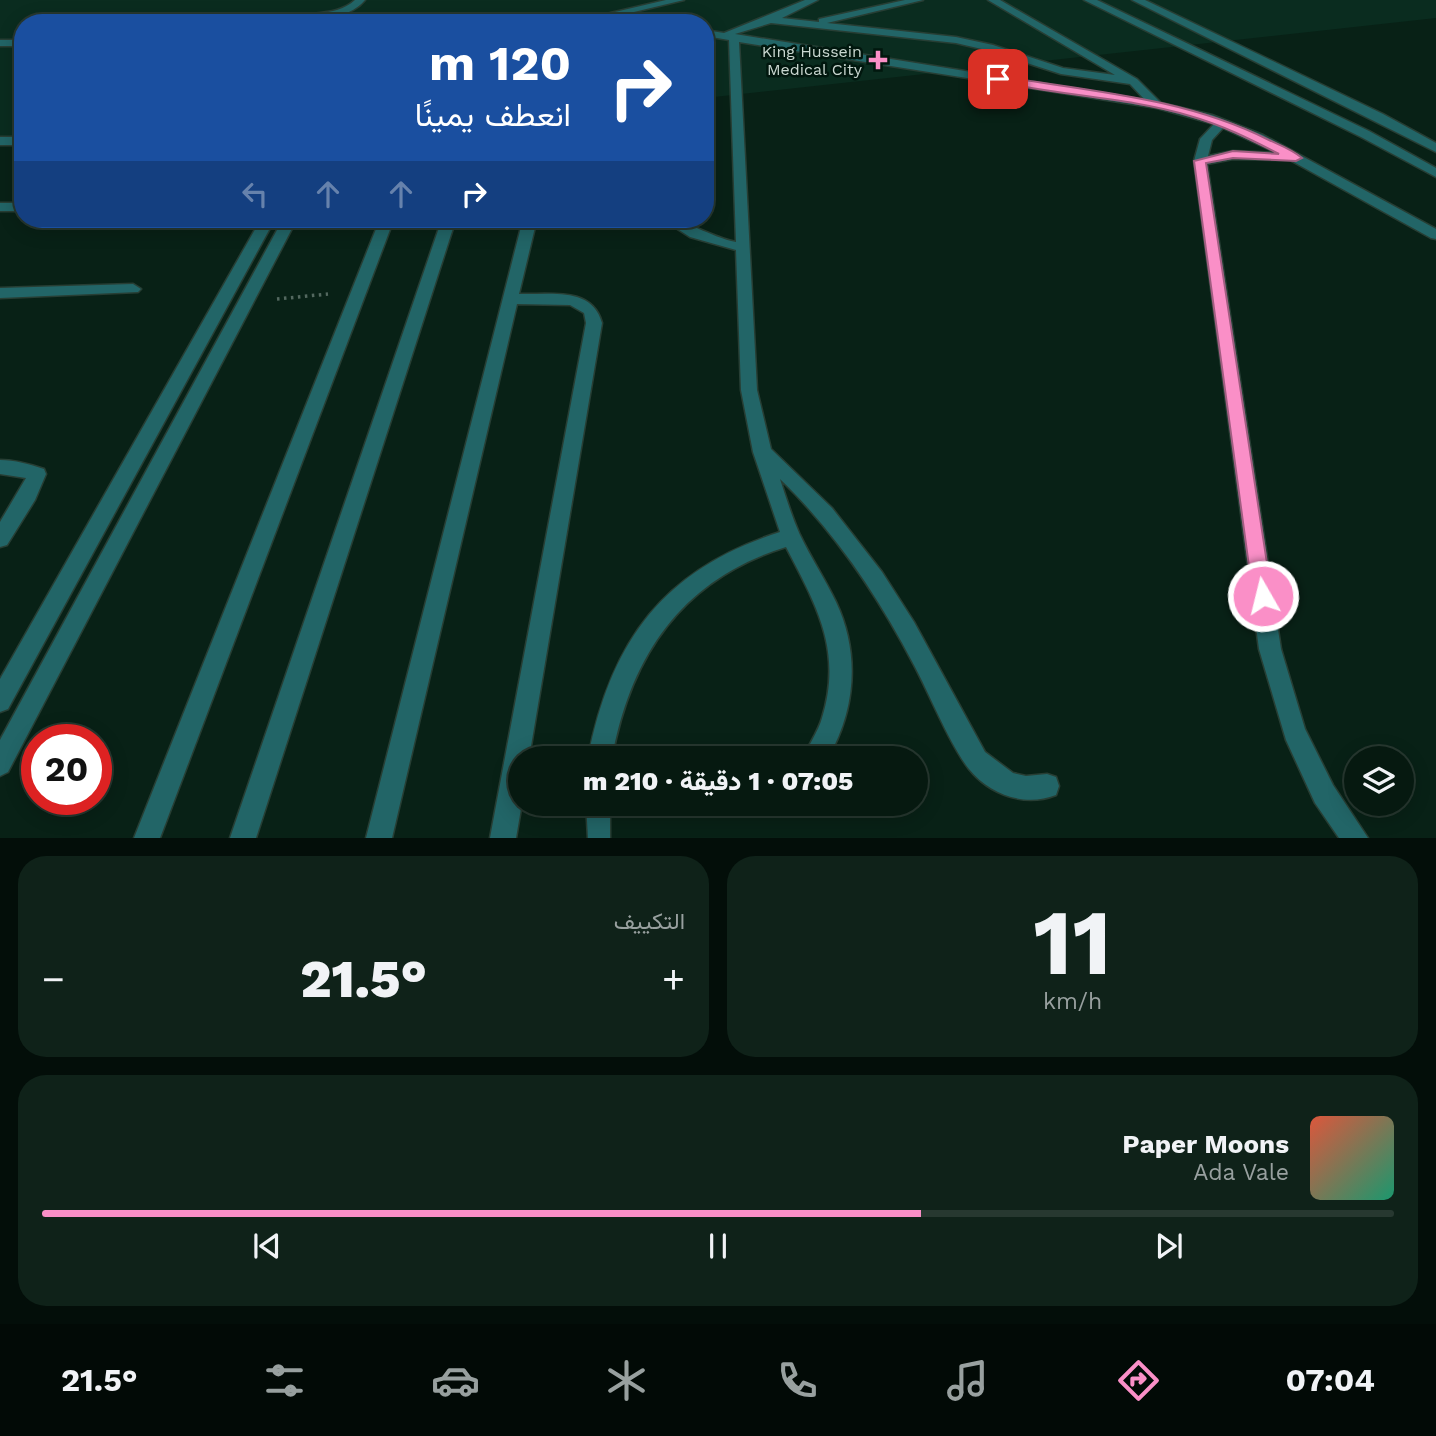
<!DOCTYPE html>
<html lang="ar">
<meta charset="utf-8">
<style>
body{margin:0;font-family:"Work Sans",Vazirmatn,sans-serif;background:#0f2219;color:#f1f3f6;direction:rtl;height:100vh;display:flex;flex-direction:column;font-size:26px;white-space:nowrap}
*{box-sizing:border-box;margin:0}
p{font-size:23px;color:#98a09f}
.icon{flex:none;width:38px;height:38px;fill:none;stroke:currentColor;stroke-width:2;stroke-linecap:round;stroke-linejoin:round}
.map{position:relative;height:838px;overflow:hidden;direction:ltr}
.panel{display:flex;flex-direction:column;gap:18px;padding:18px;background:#030e09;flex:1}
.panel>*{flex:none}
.hud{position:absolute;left:14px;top:14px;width:700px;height:214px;border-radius:28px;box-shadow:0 4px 18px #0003,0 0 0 2px #273830;direction:rtl;background:#1a4fa0;color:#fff;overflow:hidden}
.buttons{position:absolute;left:1344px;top:746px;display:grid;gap:14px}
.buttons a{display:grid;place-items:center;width:70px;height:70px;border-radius:50%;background:#061910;box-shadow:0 4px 18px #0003,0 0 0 2px #273830;font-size:35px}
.speed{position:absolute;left:21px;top:724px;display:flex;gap:14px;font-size:35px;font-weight:700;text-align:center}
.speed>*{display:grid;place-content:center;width:91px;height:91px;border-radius:50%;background:#061910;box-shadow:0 4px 18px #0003,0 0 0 2px #273830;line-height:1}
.speed .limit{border:10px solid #d22;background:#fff;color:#111}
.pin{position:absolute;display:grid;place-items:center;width:60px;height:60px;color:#fff;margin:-30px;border-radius:14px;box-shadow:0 4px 10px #0006}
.me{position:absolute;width:77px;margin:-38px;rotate:352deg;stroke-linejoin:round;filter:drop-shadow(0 0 5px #0008)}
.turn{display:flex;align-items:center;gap:24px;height:147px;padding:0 28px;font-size:32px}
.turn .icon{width:91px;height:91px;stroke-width:2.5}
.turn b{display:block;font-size:49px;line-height:60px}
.lanes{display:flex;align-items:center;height:66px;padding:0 28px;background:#0003;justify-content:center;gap:35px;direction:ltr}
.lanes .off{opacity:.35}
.big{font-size:52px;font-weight:800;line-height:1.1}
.panel .widget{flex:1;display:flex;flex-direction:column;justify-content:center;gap:10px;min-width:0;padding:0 24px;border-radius:28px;background:#0f2219}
.panel .dial{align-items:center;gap:0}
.dial b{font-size:91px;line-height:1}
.song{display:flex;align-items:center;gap:21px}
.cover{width:84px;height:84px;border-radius:10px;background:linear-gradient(135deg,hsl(10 70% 55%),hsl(160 70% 35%))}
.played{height:7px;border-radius:4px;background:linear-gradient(90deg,#fa8fc7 65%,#273830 65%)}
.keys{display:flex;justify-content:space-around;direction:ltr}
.heat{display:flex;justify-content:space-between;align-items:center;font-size:38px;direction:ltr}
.panel .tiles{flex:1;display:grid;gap:18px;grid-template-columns:1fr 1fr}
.widget:last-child{grid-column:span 2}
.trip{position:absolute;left:508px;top:746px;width:420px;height:70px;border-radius:35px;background:#061910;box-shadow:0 4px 18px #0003,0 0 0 2px #273830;font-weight:800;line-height:70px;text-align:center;direction:rtl}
.dock{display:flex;height:112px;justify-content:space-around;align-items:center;background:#020a06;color:#98a09f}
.dock .icon{width:49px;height:49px}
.dock .active{color:#fa8fc7}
.dock b{font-size:32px;color:#f1f3f6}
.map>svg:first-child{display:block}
.built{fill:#0a2c1f}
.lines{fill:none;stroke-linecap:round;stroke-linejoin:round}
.minor-casing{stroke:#273e34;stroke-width:3}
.path{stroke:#53685f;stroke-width:3.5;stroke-dasharray:2.5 4.5;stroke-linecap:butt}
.minor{fill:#226567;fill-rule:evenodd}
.route{fill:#fa8fc7;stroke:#a25d81;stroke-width:2}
.poi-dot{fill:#fa8fc7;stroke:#01170e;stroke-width:2.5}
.labels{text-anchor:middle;stroke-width:5;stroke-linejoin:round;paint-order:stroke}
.far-poi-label{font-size:16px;fill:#c9d7d0;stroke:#01170e;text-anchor:end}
</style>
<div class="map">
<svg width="1436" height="838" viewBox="0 0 1436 838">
<rect width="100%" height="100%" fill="#082116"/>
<polygon class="built" points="0,0 1436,0 1436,18 705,98 705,23 23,23 23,142 0,142"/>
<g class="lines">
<defs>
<g id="minor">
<path d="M355 0H365C348 21 304 23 279 23 301 9 335 19 355 0Z"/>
<polygon points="666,0 684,0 588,23 568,23"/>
<path d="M805 0H818L782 18 819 22V19L905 0H923L827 23 956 37 993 45 1063 68 1115 75 988 0H1000L1137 79 1161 103 1212 115 1263 135 1436 229V239L1431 238 1290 160 1233 159 1207 164 1281 649 1305 729 1333 785 1368 838H1339L1315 803 1286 740 1259 649 1194 161 1200 139 1214 124 1157 108 739 42 757 390 771 449 832 508 882 572 914 622 985 752 1013 773 1026 776 1047 774 1056 777 1059 786 1056 795C1025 807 990 795 969 769 950 745 930 695 914 665 878 596 836 533 780 479 786 498 792 517 800 535 811 558 825 579 836 602 860 653 856 709 828 758H803C809 744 818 732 822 718 843 650 816 605 786 547 683 579 631 654 612 758H588C611 640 664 569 780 532L753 452 741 390 736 250 690 237 662 219C684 218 710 237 736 242L729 40 705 36V30L724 33ZM771 23 956 43 986 50 1061 74 1130 84 1145 100 735 34ZM1223 128 1277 153 1233 151 1208 156 1212 140Z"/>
<polygon points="1084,0 1097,0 1369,131 1436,168 1436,177 1361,137"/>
<polygon points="1132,0 1145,0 1383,114 1436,143 1436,152"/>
<rect x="0" y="40" width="23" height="6"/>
<rect x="0" y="137" width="23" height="8"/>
<rect x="0" y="203" width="23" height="8"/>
<polygon points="261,219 275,219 8,709 0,712 0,679"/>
<polygon points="283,219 297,219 8,772 0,776 0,740"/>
<polygon points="380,219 394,219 160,838 134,838"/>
<polygon points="442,219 456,219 256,838 230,838"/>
<path d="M523 219H537L519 294C550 295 592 286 602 323L529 758H520L522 803 516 838H490L586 323 584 313 570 305 517 304 392 838H366Z"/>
<polygon points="133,284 141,289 138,292 0,298 0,288"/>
<path d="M0 460C15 460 29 464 44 469L46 474 35 500 7 545 0 547V522L26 478 0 474Z"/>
<polygon points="586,803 610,803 610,838 588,838"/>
</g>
</defs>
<use href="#minor" class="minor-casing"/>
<polyline class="path" points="277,299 328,294"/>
<use href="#minor" class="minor"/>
</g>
<path class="route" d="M998 76C1090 91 1186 98 1269 140 1280 145 1293 150 1302 158L1296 161 1233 158 1206 163 1272 596 1269 602 1263 604 1256 602 1253 596 1194 161 1233 151 1279 154C1250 139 1222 125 1190 116 1127 97 1059 96 995 81L993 79Z"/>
<path class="poi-dot" d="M874.5 49.5h7v7h7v7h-7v7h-7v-7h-7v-7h7z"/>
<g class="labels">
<g class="far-poi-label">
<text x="862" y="57">King Hussein<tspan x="862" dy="18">Medical City</tspan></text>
</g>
</g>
</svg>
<div class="buttons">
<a><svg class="icon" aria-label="layers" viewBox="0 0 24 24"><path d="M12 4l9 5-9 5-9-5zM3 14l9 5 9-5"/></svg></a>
</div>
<div class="speed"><div class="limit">20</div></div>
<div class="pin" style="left:998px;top:79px;background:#d93025"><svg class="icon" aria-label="arrive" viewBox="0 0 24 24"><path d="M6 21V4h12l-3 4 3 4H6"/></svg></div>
<svg class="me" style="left:1263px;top:596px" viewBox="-20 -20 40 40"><circle r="17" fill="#fa8fc7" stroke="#fff" stroke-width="3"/><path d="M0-11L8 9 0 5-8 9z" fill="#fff"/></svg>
<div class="trip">07:05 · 1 دقيقة · 210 m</div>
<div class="hud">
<div class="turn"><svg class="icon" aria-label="right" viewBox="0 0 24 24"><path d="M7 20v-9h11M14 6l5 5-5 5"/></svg><div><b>120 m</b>انعطف يمينًا</div></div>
<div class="lanes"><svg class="icon off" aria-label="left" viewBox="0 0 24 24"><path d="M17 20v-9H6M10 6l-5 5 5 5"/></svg><svg class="icon off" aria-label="ahead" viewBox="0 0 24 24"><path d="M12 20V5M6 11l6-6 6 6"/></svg><svg class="icon off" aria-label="ahead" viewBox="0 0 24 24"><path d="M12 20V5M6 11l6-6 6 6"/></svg><svg class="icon" aria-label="right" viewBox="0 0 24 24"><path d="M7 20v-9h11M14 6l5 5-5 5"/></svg></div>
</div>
</div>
<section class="panel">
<div class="tiles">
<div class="widget dial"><b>11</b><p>km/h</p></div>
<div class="widget"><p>التكييف</p>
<div class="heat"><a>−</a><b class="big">21.5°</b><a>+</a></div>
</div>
<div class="widget">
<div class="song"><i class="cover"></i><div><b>Paper Moons</b><p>Ada Vale</p></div></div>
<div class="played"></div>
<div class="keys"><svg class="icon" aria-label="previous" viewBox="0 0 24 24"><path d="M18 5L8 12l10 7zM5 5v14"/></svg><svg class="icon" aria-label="pause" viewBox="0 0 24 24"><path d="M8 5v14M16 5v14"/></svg><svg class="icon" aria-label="next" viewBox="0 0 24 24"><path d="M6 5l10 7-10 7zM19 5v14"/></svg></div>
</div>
</div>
</section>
<nav class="dock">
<b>07:04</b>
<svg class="icon active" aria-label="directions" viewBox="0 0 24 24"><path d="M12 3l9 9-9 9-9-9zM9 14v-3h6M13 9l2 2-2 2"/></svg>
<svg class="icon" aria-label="music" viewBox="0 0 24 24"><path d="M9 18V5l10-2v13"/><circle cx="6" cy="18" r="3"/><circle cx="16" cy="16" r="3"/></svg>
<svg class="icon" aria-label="phone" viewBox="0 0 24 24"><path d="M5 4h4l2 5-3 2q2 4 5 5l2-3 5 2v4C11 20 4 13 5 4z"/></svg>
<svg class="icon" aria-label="climate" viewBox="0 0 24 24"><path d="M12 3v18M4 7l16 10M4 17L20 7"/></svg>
<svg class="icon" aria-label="car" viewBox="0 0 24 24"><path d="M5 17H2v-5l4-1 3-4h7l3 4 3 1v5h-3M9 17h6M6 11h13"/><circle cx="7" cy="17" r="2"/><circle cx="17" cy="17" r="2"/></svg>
<svg class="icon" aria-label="filters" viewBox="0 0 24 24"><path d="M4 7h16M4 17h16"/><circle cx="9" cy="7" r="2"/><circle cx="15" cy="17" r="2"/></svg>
<b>21.5°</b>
</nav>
